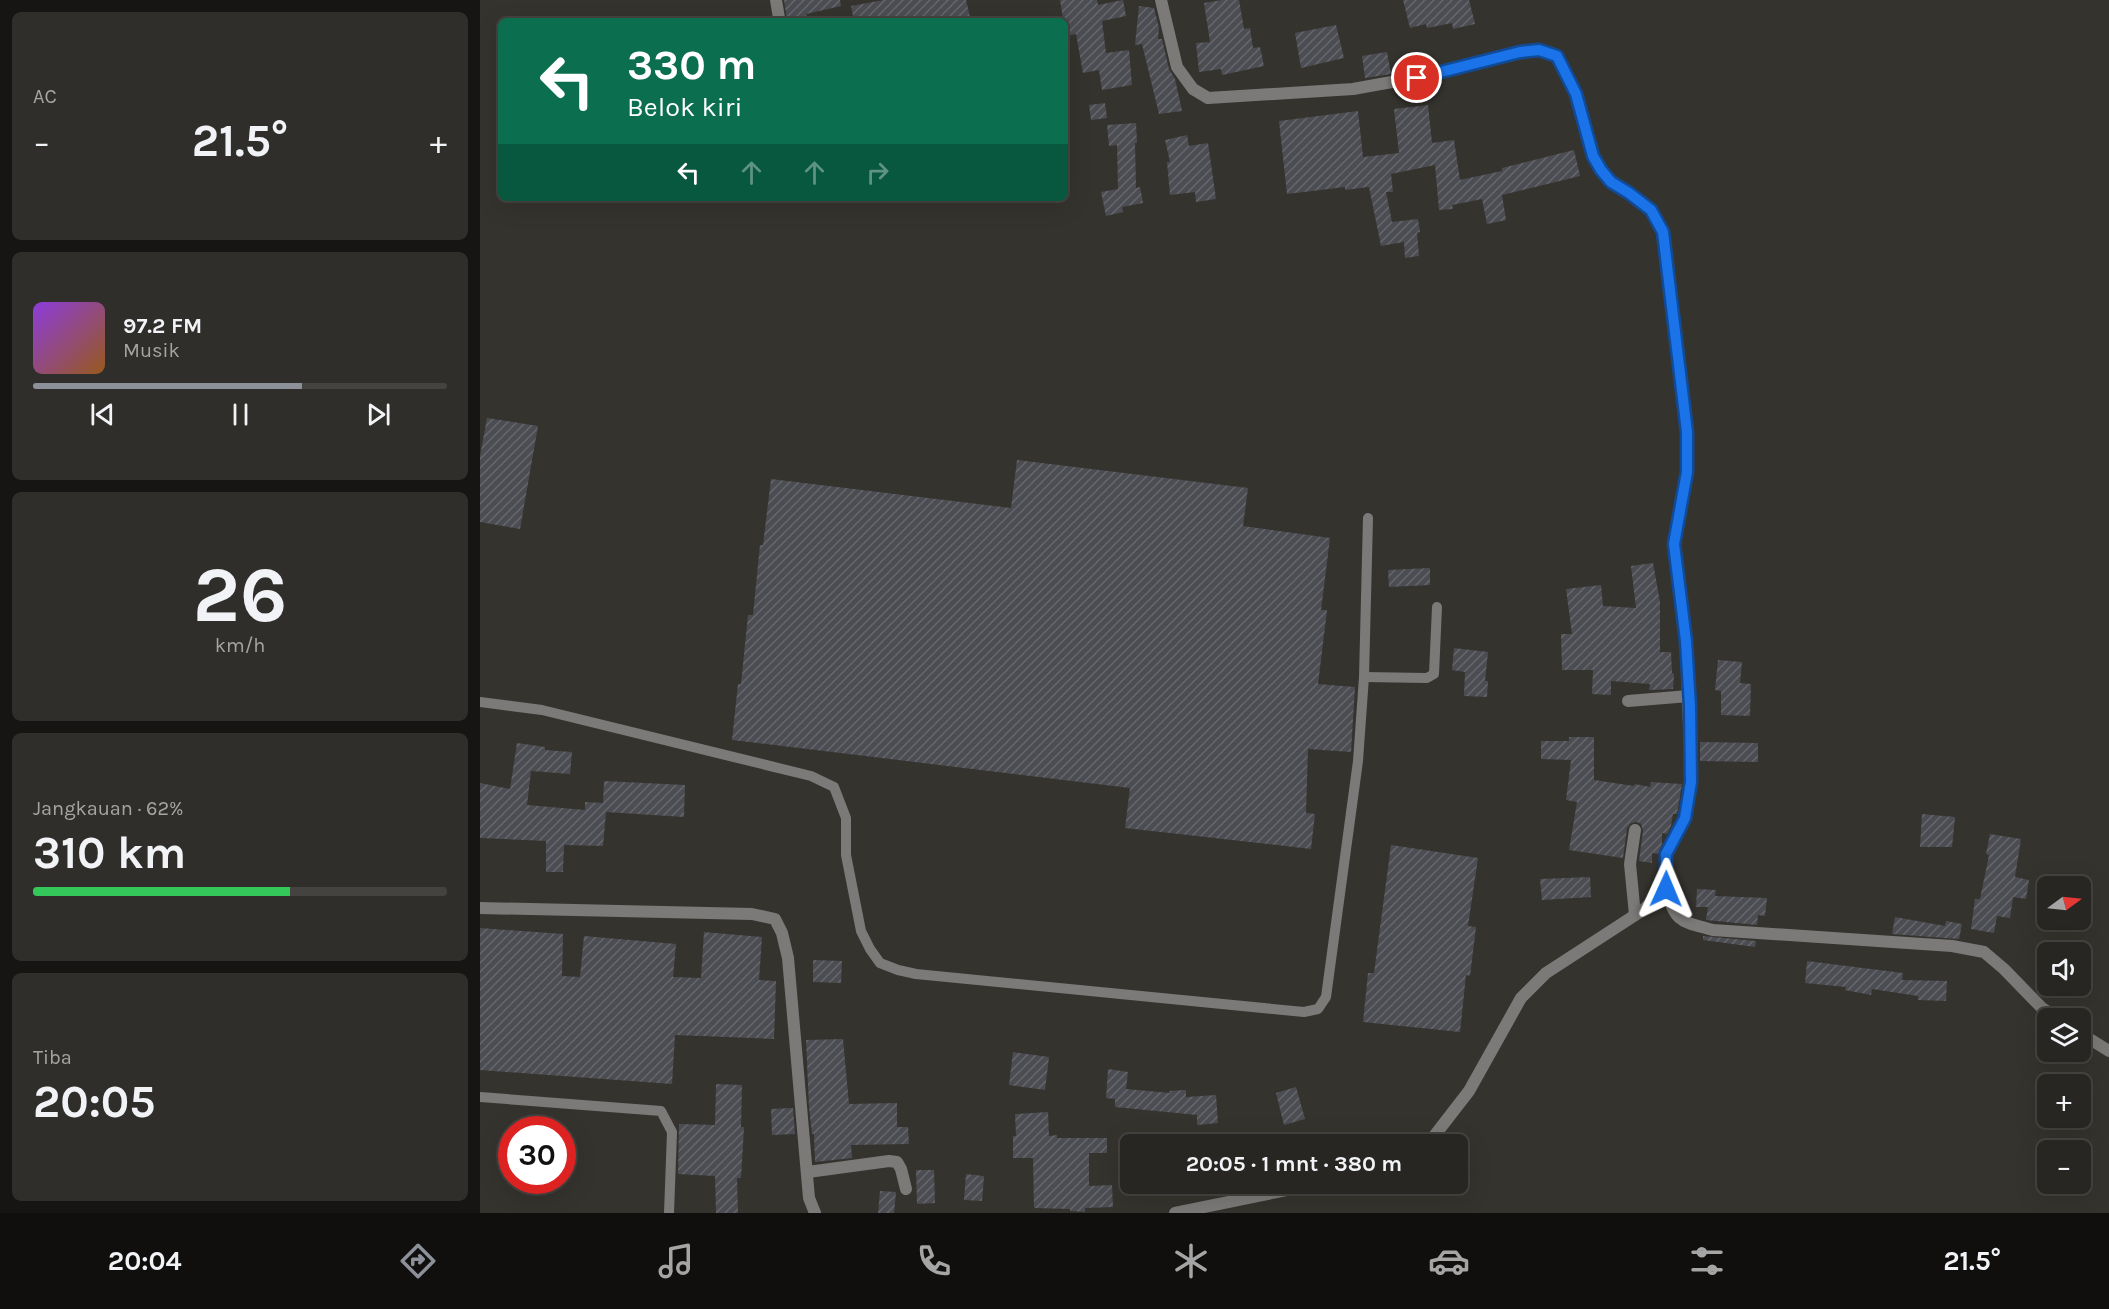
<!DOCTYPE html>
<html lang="id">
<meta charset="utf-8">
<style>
body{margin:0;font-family:Karla,sans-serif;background:#302e2a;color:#f1f3f6;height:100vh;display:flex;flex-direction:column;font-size:22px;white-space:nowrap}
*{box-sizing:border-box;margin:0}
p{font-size:20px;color:#a5a5a5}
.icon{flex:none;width:33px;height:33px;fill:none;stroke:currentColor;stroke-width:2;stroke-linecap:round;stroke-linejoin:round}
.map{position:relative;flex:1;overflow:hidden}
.drawer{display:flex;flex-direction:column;gap:12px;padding:12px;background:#161513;width:480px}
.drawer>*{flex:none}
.banner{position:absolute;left:18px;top:18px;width:570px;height:183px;border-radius:9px;box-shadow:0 6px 24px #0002,0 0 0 2px #444340;background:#0b6e4f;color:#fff;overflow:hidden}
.needle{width:39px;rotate:75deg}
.fabs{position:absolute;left:1557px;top:876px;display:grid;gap:12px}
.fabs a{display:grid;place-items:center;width:54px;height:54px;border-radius:9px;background:#282622;box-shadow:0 6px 24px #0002,0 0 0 2px #444340;font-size:30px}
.speed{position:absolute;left:18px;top:1116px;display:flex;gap:12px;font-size:30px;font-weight:700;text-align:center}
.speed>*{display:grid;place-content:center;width:78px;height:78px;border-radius:50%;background:#282622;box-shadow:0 6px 24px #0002,0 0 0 2px #444340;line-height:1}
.speed .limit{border:9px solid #d22;background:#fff;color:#111}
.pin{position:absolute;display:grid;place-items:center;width:51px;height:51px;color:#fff;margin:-26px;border:3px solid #fff;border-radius:50%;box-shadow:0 2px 6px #0007}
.me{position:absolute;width:66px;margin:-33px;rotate:1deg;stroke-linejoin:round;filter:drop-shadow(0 0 4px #0008)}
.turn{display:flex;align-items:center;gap:21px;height:126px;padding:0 30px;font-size:27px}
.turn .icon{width:78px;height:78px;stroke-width:2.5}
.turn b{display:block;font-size:42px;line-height:51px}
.lanes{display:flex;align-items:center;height:57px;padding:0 30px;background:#0003;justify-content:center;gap:30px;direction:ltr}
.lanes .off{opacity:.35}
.big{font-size:45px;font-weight:700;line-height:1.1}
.drawer .card{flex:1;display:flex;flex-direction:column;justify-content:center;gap:9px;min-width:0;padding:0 21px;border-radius:9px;background:#302e2a}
.drawer .dial{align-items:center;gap:0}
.dial b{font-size:78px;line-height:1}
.song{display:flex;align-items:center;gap:18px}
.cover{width:72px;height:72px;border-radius:9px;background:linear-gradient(135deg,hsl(270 70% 55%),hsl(30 70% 35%))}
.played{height:6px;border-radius:3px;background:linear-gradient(90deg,#8c9099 65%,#444340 65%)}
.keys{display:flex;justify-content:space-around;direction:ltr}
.heat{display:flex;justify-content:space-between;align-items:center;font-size:33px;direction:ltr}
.charge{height:9px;border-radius:4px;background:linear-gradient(90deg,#34c759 62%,#444340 0)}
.trip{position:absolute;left:640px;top:1134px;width:348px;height:60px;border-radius:9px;background:#282622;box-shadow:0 6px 24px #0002,0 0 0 2px #444340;font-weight:700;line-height:60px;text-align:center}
.tabs{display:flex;height:96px;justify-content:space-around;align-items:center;background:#100f0e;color:#a5a5a5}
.tabs .icon{width:42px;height:42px}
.tabs .current{color:#8c9099}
.tabs b{font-size:27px;color:#f1f3f6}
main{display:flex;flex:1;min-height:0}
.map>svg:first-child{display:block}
.building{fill:url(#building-hatch)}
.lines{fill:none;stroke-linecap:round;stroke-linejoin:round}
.lane{stroke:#7b7a78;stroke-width:10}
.street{stroke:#7b7a78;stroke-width:12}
.route-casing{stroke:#114b97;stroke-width:15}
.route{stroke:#1a73e8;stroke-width:10}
</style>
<main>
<section class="drawer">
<div class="card"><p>AC</p>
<div class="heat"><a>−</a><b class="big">21.5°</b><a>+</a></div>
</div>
<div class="card">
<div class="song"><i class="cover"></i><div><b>97.2 FM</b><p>Musik</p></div></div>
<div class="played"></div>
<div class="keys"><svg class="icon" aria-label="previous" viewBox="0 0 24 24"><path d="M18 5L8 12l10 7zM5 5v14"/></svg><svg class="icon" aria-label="pause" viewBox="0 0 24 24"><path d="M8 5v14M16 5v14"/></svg><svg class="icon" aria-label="next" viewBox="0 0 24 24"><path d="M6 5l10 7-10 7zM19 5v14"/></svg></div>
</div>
<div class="card dial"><b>26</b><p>km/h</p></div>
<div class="card"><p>Jangkauan · 62%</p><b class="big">310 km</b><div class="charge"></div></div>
<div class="card"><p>Tiba</p><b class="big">20:05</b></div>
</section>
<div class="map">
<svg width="1629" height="1213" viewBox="0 0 1629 1213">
<defs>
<pattern id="building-hatch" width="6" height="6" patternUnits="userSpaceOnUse" patternTransform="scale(1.5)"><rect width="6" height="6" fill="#4c4d53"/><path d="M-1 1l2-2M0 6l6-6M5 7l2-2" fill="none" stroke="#66676c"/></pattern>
</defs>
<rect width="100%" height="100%" fill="#35332e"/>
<g class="building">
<polygon points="304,0 360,0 361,6 326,14 328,21 307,21"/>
<polygon points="404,0 486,0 490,17 472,21 374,21 371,6"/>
<polygon points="580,0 617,0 618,5 643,0 646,16 622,21 626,53 649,50 652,85 622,90 619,70 603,73 596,34 586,36"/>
<polygon points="742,0 759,0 764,29 770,28 773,48 780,47 784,66 742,75 741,69 719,72 716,43 730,42 724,3"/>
<polygon points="923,0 989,0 995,24 973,29 972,23 947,28 946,24 930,28"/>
<polygon points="659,6 674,8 679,28 678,39 682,39 689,69 695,79 702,111 679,114 662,44 655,45"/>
<polygon points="856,25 864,58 821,68 815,33"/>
<polygon points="907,52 911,74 885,78 882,56"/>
<polygon points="625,103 627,118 611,120 609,105"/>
<polygon points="948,105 952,143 974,140 980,180 1022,171 1022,168 1094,150 1100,176 1022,195 1026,220 1007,224 1002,199 972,205 973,209 959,210 955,165 911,174 913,192 906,192 912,222 938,219 940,232 937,233 939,256 925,258 924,242 901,246 889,187 865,190 865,187 807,194 799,121 878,111 883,157 919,153 914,109"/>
<polygon points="656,123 657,143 655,143 656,188 660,187 663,203 642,207 643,212 626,216 621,192 638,189 637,145 629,146 627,125"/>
<polygon points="707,135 709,146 728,143 736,199 716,202 715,192 690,195 687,162 690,162 685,140"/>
<polygon points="7,418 58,426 40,529 0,522 0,456"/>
<polygon points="537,460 768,488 763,526 850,538 841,610 847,610 838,684 875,687 871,752 828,749 826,813 835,814 831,849 645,828 650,788 252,740 258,684 261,684 268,615 273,615 280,545 283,545 291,479 531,508"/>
<polygon points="1173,563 1180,602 1180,652 1191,652 1192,673 1194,674 1193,689 1169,690 1170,684 1131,681 1131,695 1112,694 1113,670 1082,670 1081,634 1092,634 1086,589 1121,585 1123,606 1156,608 1151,566"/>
<polygon points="950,568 950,585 909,587 908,570"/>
<polygon points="974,648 1008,652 1005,681 1008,681 1007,697 984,696 985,672 972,670"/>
<polygon points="1238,660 1262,662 1260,683 1271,684 1270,716 1241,715 1241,691 1235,690"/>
<polygon points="1089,737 1114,737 1114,780 1154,786 1155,784 1170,787 1171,782 1202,784 1197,814 1193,814 1191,826 1187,834 1182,833 1182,844 1178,854 1172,853 1172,863 1159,861 1163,831 1161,824 1157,822 1151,823 1147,828 1143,858 1089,850 1097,802 1086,800 1091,760 1061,759 1061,741 1089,741"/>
<polygon points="1220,742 1278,743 1278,762 1220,761"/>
<polygon points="37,743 65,747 65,750 92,752 90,774 51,771 47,805 105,810 105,802 123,803 124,781 205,785 204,817 126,812 123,846 84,845 83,872 66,872 66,841 0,838 0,783 30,789"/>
<polygon points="1442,814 1475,817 1472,847 1440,847"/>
<polygon points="1510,834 1541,839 1535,877 1549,880 1546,899 1533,897 1530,918 1517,916 1514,933 1491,929 1495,899 1500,899 1509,855 1506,854"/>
<polygon points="911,845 998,858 988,926 996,927 990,976 986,975 980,1032 883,1022 888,973 894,973"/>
<polygon points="1110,877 1111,897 1062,900 1060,879"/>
<polygon points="1217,889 1236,890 1235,896 1287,898 1285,916 1278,915 1277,925 1226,920 1228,907 1216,907"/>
<polygon points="1415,917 1465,926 1466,921 1482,924 1479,939 1412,934"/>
<polygon points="0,928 83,934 82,976 100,977 104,936 196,944 193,977 221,978 224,932 282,937 279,980 296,981 294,1039 195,1035 192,1084 0,1070"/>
<polygon points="1223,936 1276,941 1275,947 1223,940"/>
<polygon points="333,960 362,961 361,983 333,982"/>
<polygon points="1327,961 1423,973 1422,980 1467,981 1466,1001 1438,1000 1438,996 1392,989 1391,995 1365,990 1366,987 1325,983"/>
<polygon points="363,1039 369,1104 417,1103 417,1127 428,1127 429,1144 371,1145 372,1158 335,1162 334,1134 332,1134 329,1107 326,1040"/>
<polygon points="533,1052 569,1057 565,1090 529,1085"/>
<polygon points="628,1069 648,1072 646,1089 690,1093 689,1091 706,1090 706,1097 736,1095 738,1123 717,1125 717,1115 635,1107 635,1099 626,1098"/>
<polygon points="236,1084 262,1085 261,1127 264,1127 261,1178 257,1178 258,1213 236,1213 235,1176 198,1174 199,1124 235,1125"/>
<polygon points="816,1087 825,1119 804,1125 796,1093"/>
<polygon points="311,1108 313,1108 315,1134 292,1135 291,1109"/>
<polygon points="568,1112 569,1136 577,1135 577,1138 627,1138 627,1153 609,1153 609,1186 632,1185 633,1207 605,1208 605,1212 590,1211 590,1209 554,1208 553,1158 533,1158 533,1136 536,1136 535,1114"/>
<polygon points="436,1170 454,1170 455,1203 437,1204"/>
<polygon points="486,1174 504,1176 502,1201 484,1200"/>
<polygon points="400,1191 416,1192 414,1213 398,1213"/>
</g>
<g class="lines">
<g class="lane">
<polyline points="884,677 947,678 954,674 957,607"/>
<polyline points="0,702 62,710 331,776 354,787 366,818 366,855 381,931 390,949 400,963 418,970 436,974 824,1012 838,1009 846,997 878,761 884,677 888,518"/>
<polyline points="0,1097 181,1111 192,1132 189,1213"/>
</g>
<g class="street">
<polyline points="296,0 299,18"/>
<polyline points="681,0 697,67 713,89 728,98 873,89 956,74 1040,52 1059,50 1077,56 1096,94 1113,156 1121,169 1131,182 1149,193 1171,210 1183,232 1207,432 1207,472 1194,544 1206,641 1211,782 1205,818 1186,854 1186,889 1163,910 1066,973 1041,998 989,1091 948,1144"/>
<polyline points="1148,701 1209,696"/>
<path d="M1186 889C1195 923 1201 921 1233 930L1472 946 1504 952 1524 969 1562 1008 1578 1018"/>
<polyline points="0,908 272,914 295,919 302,933 308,958 329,1198 335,1213"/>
<polyline points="1155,915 1150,864 1155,830"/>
<polyline points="1600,1033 1629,1051"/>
<polyline points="328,1172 409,1161 417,1162 421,1169 426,1189"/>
<polyline points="695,1213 836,1184"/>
</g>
</g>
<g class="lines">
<defs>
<polyline id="route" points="937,78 1040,52 1059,50 1077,56 1096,94 1113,156 1121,170 1131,182 1149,193 1171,210 1183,232 1207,432 1207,472 1194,544 1206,641 1210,706 1211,782 1205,818 1186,854 1186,889"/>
</defs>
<use href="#route" class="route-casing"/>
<use href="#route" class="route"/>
</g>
</svg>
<div class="fabs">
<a><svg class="needle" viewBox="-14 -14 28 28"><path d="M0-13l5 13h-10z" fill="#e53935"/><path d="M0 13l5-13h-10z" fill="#a5a5a5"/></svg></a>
<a><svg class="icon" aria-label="sound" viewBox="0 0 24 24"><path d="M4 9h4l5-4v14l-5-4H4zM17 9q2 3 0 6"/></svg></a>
<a><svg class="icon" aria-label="layers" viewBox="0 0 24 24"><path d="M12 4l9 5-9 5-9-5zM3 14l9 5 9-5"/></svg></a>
<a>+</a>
<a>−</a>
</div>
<div class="speed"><div class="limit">30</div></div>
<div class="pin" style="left:937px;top:78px;background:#d93025"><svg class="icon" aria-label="arrive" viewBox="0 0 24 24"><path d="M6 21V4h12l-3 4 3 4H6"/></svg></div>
<svg class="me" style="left:1186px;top:889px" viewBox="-20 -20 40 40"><path d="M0-17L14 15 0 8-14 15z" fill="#1a73e8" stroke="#fff" stroke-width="4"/></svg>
<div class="trip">20:05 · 1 mnt · 380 m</div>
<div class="banner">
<div class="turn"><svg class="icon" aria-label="left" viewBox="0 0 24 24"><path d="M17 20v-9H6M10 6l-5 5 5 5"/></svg><div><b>330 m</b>Belok kiri</div></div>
<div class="lanes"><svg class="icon" aria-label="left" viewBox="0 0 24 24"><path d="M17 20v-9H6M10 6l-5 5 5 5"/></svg><svg class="icon off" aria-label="ahead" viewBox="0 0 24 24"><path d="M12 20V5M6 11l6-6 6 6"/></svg><svg class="icon off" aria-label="ahead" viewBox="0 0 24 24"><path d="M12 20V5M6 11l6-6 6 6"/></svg><svg class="icon off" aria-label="right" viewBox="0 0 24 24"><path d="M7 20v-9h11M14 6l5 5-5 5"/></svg></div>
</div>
</div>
</main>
<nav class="tabs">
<b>20:04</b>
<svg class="icon current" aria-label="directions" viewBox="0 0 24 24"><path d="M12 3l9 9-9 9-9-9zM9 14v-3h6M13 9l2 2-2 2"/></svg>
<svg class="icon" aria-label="music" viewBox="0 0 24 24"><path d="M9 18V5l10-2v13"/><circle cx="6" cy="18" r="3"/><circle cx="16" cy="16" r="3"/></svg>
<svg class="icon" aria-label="phone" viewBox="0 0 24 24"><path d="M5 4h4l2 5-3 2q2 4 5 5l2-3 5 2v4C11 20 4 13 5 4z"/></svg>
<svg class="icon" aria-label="climate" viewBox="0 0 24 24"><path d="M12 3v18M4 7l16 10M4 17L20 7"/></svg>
<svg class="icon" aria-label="car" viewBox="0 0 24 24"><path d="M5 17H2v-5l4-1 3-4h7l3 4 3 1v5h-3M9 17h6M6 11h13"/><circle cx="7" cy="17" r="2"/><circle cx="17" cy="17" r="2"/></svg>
<svg class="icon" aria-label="filters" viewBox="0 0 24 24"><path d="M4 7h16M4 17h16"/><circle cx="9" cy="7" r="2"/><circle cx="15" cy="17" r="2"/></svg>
<b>21.5°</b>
</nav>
